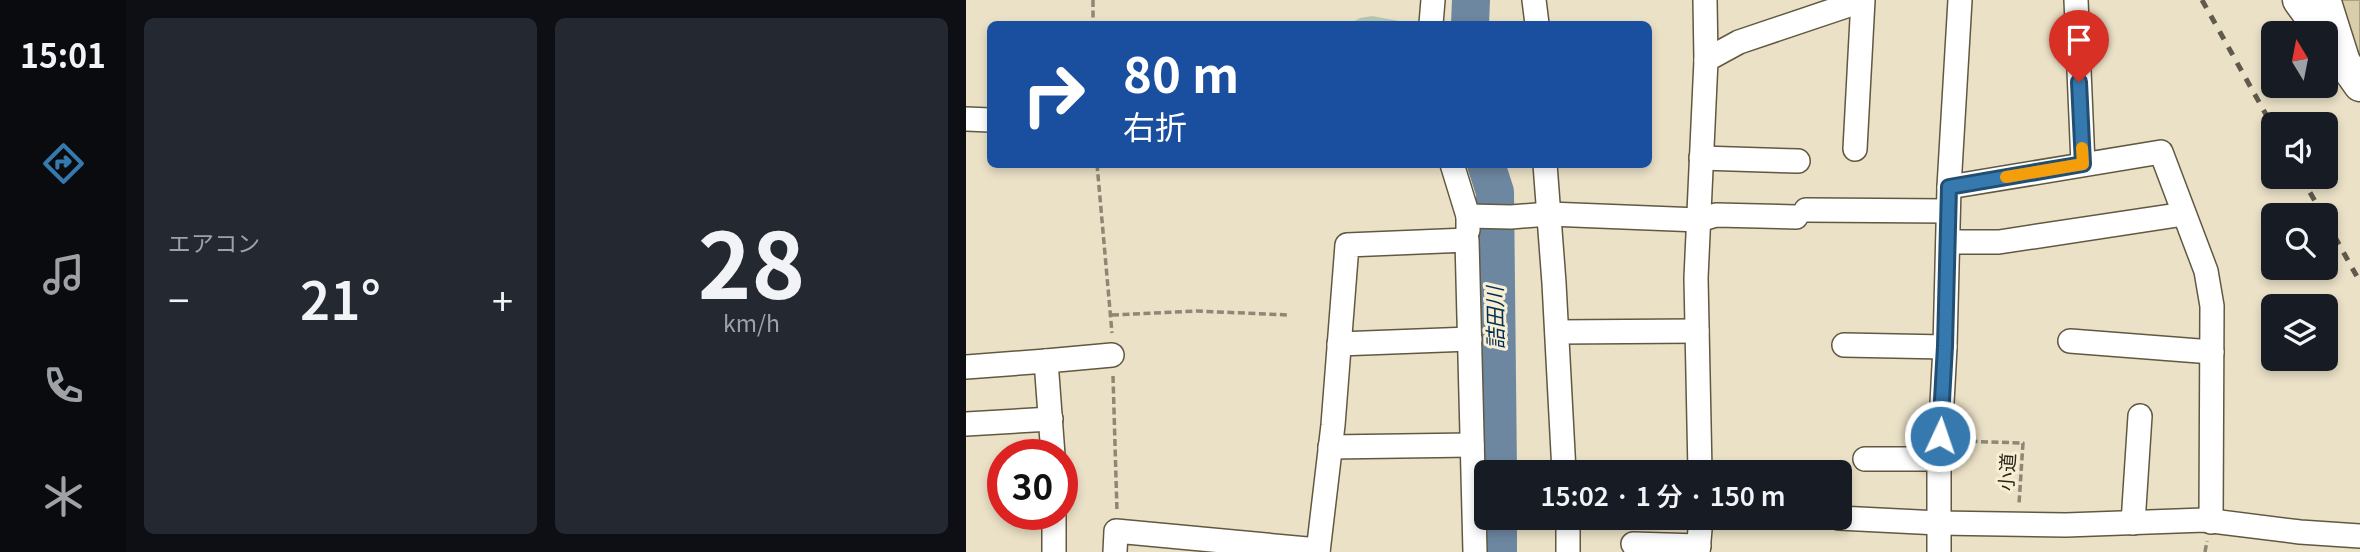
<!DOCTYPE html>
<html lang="ja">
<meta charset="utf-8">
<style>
body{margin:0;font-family:Georgia,"Noto Sans JP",serif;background:#242831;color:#f1f3f6;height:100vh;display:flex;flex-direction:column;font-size:26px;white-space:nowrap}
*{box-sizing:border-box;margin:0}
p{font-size:23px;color:#9ea1a6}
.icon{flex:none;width:38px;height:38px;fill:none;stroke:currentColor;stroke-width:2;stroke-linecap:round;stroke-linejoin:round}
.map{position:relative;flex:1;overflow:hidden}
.details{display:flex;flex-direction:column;gap:18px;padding:18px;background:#0d0f14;width:840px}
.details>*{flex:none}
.banner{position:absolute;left:21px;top:21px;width:665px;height:147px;border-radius:10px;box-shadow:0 4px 10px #0003;background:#1a4fa0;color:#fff;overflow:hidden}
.needle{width:46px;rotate:350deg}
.fabs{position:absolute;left:1295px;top:21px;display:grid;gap:14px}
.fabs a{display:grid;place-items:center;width:77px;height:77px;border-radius:10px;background:#171b24;box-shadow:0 4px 10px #0003;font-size:35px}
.speed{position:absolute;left:21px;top:439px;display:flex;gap:14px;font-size:35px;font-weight:700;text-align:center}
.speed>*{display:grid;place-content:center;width:91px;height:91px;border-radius:50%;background:#171b24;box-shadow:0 4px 10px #0003;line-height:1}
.speed .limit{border:10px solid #d22;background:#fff;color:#111}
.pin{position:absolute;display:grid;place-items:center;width:60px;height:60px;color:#fff;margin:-72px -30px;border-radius:50% 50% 50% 0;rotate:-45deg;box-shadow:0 0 7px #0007}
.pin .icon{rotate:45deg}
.me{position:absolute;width:77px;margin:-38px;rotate:3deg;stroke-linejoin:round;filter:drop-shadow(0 0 5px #0008)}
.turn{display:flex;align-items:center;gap:24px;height:147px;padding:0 21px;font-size:32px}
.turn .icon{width:91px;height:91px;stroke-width:2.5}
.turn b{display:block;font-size:49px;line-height:60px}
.big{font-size:52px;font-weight:600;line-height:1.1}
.details .tile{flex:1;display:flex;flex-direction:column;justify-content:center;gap:10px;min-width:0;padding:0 24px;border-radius:10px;background:#242831}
.details .dial{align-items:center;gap:0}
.dial b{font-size:91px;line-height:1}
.heat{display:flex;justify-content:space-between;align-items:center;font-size:38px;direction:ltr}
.details .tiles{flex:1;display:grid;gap:18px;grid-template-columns:repeat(2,1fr)}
.trip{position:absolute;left:508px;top:460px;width:378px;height:70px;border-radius:10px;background:#171b24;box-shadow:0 4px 10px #0003;font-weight:600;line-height:70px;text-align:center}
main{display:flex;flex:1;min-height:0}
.dock{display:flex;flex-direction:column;width:126px;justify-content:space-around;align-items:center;background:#090b0e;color:#9ea1a6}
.dock .icon{width:49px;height:49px}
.dock .active{color:#3579ae}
.dock b{font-size:32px;color:#f1f3f6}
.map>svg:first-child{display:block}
.green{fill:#b5c6b4}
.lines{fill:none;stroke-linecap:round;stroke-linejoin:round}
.river{stroke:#6d87a1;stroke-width:38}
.building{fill:#dacda9;stroke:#aba289;stroke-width:2}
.street-casing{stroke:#605841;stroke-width:26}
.secondary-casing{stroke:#605841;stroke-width:35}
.path{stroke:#8d8774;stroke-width:3.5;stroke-dasharray:7 3.5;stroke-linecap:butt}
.street{stroke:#fff;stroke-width:23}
.secondary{stroke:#fff;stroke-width:32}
.rail{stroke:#5f5a4b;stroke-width:5;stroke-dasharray:9 9;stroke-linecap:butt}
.route-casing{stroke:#224f71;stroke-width:18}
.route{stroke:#3579ae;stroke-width:12}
.slow{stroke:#f59e0b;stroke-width:12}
.labels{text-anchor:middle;stroke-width:6;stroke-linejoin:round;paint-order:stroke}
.street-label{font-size:19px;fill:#262319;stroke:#f8eed4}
.water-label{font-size:21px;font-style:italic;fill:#002e52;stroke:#f8eed4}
</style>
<main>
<nav class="dock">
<b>15:01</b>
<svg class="icon active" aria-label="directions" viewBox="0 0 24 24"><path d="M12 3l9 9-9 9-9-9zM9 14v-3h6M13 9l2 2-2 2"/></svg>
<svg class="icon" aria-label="music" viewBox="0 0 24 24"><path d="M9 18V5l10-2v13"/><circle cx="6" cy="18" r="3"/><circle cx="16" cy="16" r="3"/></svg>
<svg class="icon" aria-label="phone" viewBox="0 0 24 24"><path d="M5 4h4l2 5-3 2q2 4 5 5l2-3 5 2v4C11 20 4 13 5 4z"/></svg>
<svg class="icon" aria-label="climate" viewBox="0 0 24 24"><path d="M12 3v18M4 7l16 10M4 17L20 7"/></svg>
</nav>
<section class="details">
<div class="tiles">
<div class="tile"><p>エアコン</p>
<div class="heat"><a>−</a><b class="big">21°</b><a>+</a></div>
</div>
<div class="tile dial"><b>28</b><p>km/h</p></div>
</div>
</section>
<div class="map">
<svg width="1394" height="552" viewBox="0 0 1394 552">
<rect width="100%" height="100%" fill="#ebe1c7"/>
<polygon class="green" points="406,16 450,24 383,24 394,18"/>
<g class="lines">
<g class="river">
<polyline points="504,24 505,0"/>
<polyline points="520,164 529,192 532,472"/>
<polyline points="532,518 532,552"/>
</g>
</g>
<polygon class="building" points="1367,0 1394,0 1394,84"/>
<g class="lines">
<defs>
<g id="street">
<polyline points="568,0 571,24"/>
<polyline points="1110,0 1117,164"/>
<polyline points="1363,0 1381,57"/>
<polyline points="465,24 467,0"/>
<polyline points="740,60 773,42 880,6 889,0"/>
<polyline points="0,119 24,120"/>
<polyline points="889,149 897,0"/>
<polyline points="735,158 832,161"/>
<polyline points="486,164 502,216 502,230"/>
<polyline points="579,164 588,283 598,472"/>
<polyline points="983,187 1195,152 1240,271 1246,306 1245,522"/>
<polyline points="840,210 982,211"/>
<polyline points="502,216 545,217 583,214 733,220 750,215 830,217"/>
<polyline points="982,242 1033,242 1218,214"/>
<polyline points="591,332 731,331"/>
<polyline points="1104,341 1246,352"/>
<polyline points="373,344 504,339"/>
<polyline points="878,345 979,347"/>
<polyline points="0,367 80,361"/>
<polyline points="0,424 85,419"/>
<polyline points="364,447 506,445"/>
<polyline points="87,455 80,361 146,355"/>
<polyline points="899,459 973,459"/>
<polyline points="734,472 730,278 740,60 739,0"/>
<polyline points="602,518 602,552"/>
<polyline points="873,518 973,523 1100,525 1238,520 1334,532 1394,536"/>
<polyline points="1167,523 1174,416"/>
<polyline points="667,544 733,546"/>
<polyline points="88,552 88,514"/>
<polyline points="149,552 150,531 352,550"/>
<polyline points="352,552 367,425 381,245 501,240 509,552"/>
<polyline points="732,552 735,518"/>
<polyline points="973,552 973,459 979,347 983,187 994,0"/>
</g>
<g id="secondary">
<polyline points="1333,0 1357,33"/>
<polyline points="1360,37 1394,85"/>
</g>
</defs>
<use href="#street" class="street-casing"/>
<use href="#secondary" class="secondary-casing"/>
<g class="path">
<polyline points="127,0 127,24"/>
<polyline points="131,164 146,333"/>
<polyline points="146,315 230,311 323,315"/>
<polyline points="147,376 151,512"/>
<polyline points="994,441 1057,443 1053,504"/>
<polyline points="1239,552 1241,541"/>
</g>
<use href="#street" class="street"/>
<use href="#secondary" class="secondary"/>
<g class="rail">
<polyline points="1236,0 1307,127"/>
<polyline points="1335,177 1357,215"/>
<polyline points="1360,221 1394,282"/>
</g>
</g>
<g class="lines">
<defs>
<polyline id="route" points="974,436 979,346 983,187 1117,164 1113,82"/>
</defs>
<use href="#route" class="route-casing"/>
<use href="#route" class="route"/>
<polyline class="slow" points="1040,177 1117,164 1116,148"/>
</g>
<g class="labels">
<g class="street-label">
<text transform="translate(1041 472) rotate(-86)" y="7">小道</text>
</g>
<g class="water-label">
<text transform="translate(530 318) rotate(-91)" y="7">詰田川</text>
</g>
</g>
</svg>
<div class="fabs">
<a><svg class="needle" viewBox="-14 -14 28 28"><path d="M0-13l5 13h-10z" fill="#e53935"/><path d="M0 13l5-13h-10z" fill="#9ea1a6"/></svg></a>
<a><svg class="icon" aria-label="sound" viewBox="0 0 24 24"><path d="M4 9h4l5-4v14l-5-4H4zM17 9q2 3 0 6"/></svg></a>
<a><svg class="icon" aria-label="search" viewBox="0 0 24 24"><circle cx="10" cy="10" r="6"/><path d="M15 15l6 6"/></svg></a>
<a><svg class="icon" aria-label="layers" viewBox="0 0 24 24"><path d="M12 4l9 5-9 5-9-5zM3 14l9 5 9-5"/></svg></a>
</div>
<div class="speed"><div class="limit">30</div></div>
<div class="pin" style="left:1113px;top:82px;background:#d93025"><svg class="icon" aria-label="arrive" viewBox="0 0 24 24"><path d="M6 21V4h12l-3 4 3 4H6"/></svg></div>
<svg class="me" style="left:974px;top:436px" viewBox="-20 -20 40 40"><circle r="17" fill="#3579ae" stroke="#fff" stroke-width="3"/><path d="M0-11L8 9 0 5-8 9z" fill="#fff"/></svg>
<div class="trip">15:02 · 1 分 · 150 m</div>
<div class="banner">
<div class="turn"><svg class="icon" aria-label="right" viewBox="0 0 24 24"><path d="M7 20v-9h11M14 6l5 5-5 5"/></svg><div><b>80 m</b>右折</div></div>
</div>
</div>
</main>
